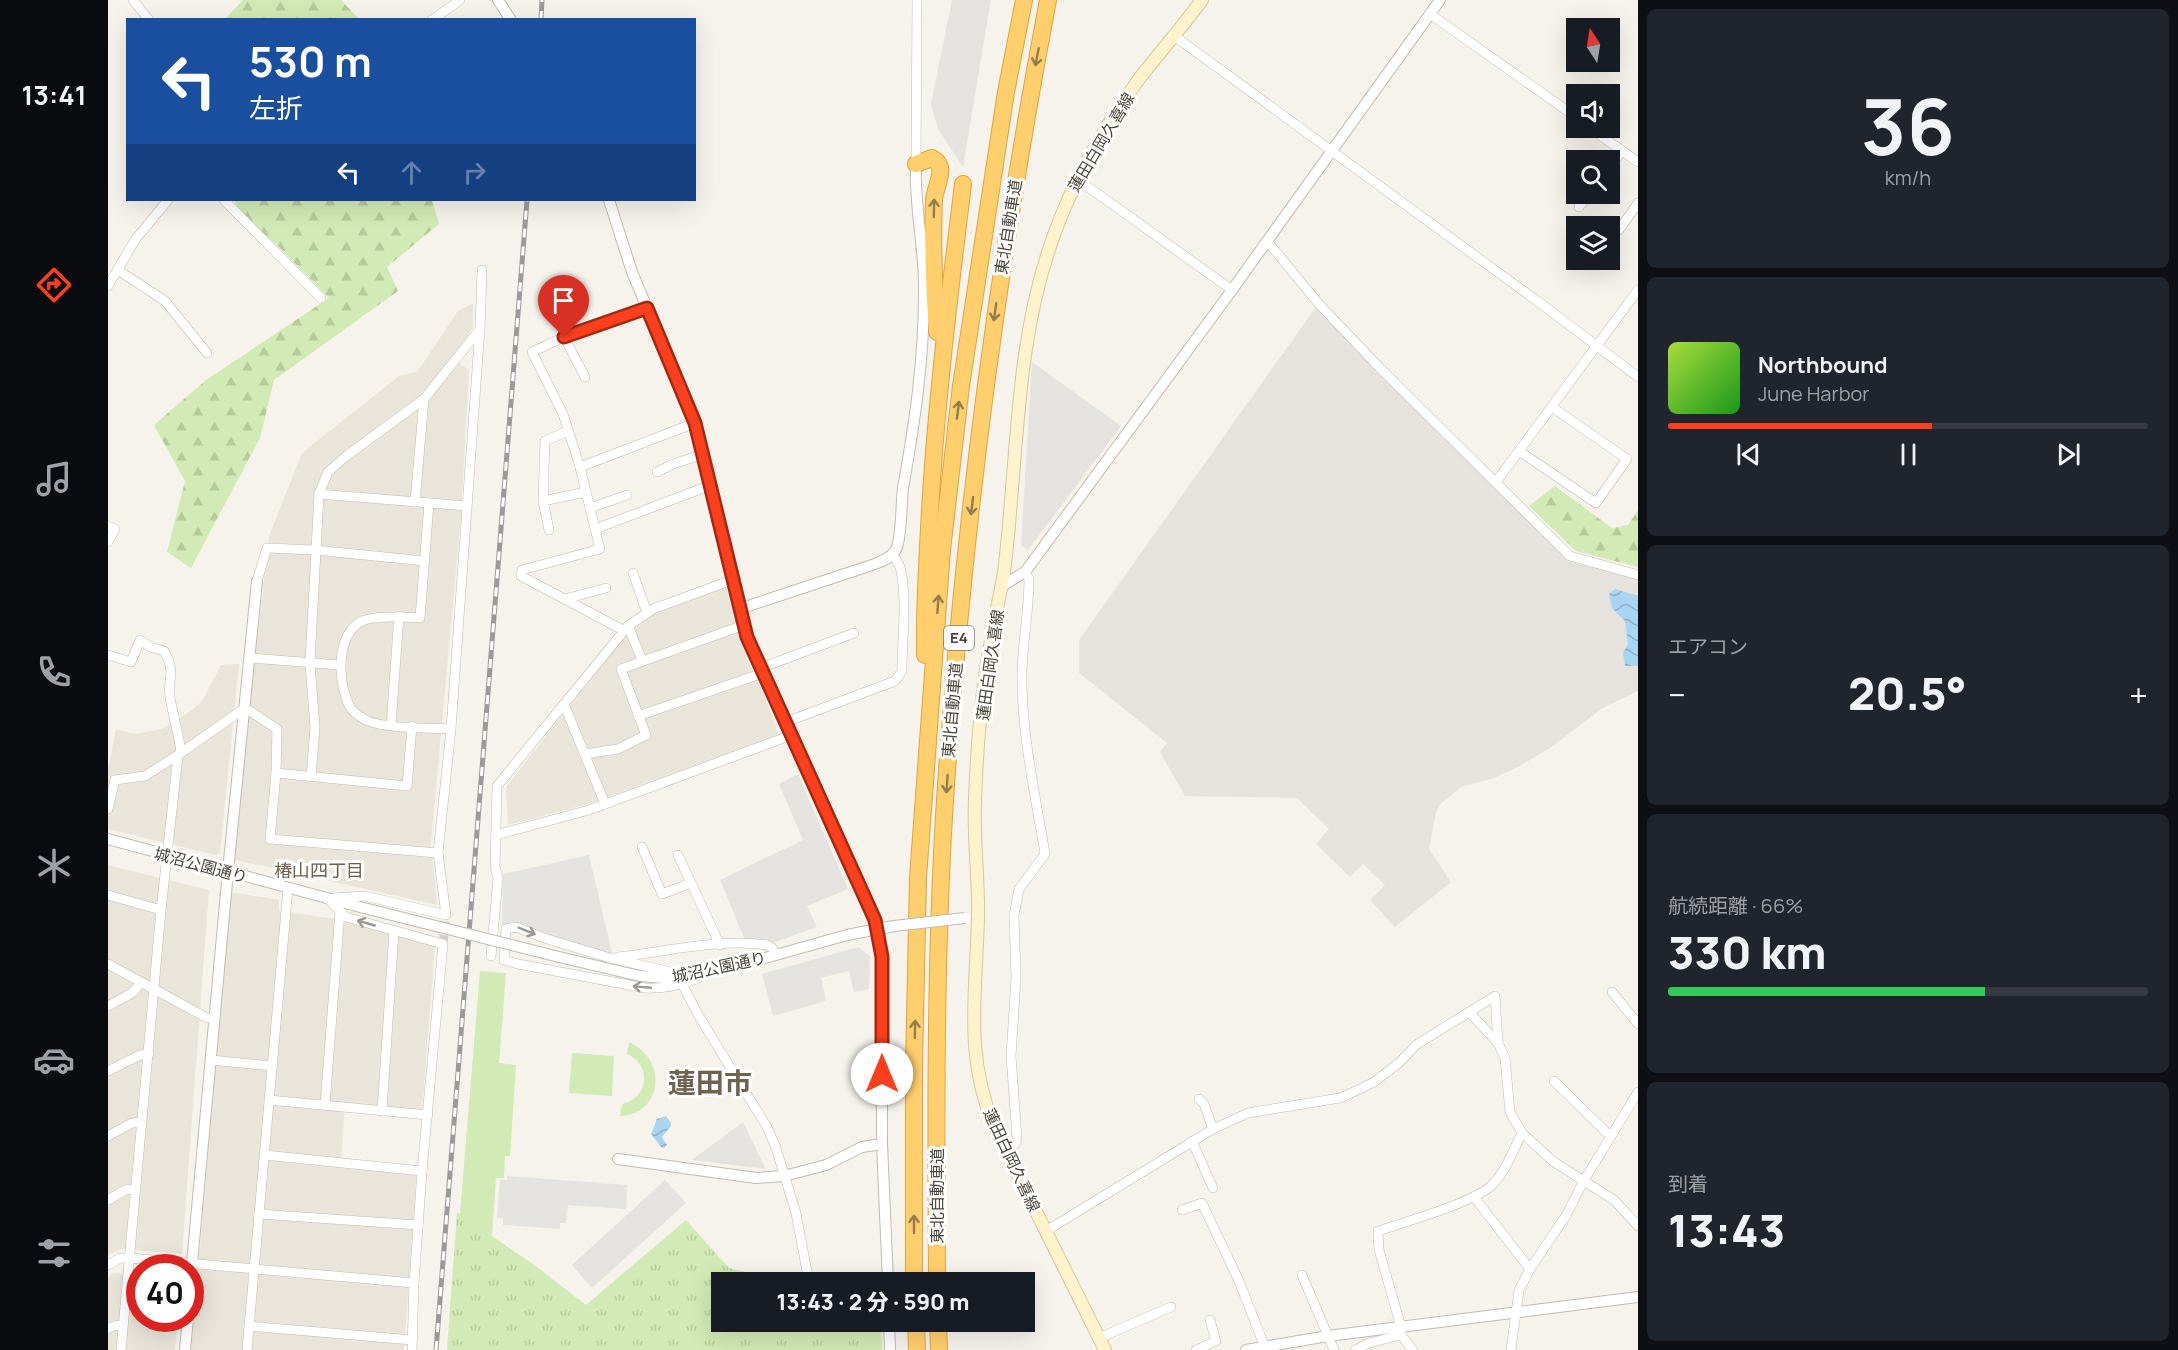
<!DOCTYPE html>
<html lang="ja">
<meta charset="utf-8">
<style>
body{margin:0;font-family:Manrope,"Noto Sans JP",sans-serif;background:#20242c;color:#f1f3f6;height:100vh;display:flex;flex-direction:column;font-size:22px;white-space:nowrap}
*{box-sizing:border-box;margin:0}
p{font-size:20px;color:#9ea1a6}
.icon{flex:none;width:33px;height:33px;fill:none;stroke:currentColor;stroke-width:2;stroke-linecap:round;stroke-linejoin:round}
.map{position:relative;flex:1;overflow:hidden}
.details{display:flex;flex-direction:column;gap:9px;padding:9px;background:#0d0f14;width:540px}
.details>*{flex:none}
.guide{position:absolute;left:18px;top:18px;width:570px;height:183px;border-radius:0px;box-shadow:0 6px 24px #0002;background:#1a4fa0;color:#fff;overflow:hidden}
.needle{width:39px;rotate:348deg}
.tools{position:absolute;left:1458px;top:18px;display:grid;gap:12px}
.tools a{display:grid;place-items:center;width:54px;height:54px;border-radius:0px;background:#171b24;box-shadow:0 6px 24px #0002;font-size:30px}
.speed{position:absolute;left:18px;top:1254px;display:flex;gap:12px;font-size:30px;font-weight:700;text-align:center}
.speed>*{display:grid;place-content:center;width:78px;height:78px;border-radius:50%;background:#171b24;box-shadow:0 6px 24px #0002;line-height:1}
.speed .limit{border:9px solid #d22;background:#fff;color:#111}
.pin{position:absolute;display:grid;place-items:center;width:51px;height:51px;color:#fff;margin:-62px -26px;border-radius:50% 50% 50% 0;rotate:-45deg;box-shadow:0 0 6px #0007}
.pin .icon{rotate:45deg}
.me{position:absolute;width:66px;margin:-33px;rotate:0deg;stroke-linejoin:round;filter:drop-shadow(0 0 4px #0008)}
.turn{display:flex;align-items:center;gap:21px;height:126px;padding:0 24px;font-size:27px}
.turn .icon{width:78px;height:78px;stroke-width:2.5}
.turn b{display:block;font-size:42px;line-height:51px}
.lanes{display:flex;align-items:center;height:57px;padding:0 24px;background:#0003;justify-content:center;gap:30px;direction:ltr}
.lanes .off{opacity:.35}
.big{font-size:45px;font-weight:800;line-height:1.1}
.details .tile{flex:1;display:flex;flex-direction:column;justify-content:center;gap:9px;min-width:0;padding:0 21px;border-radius:9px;background:#20242c}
.details .dial{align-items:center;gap:0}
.dial b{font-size:78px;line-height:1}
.song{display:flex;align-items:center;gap:18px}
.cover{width:72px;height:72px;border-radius:9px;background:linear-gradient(135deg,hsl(80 70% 55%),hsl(120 70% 35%))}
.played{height:6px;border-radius:3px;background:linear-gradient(90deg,#fc3f1d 55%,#363941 55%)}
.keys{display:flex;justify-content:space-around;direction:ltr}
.heat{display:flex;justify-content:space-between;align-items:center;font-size:33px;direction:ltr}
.charge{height:9px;border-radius:4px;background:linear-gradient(90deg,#34c759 66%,#363941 0)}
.trip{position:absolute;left:603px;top:1272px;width:324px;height:60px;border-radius:0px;background:#171b24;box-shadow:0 6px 24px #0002;font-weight:800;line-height:60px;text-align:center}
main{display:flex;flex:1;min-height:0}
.menu{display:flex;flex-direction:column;width:108px;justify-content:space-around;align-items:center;background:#090b0e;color:#9ea1a6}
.menu .icon{width:42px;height:42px}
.menu .active{color:#fc3f1d}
.menu b{font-size:27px;color:#f1f3f6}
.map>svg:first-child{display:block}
.residential{fill:#eae5da}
.industrial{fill:#e6e2dd}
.green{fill:#d2eab5}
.forest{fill:url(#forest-firs)}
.park{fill:url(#park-tufts)}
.parking{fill:#e5e3e0}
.water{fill:url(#water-waves)}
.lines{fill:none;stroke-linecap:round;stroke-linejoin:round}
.minor-tunnel{stroke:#d4d0c8;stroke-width:9;stroke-dasharray:9 4.5;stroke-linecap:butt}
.minor-casing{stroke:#c2bbae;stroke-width:10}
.tertiary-casing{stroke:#c2bbae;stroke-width:12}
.secondary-casing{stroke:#d6c79b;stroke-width:14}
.motorway-casing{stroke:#e0a43c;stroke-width:18}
.minor{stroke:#fff;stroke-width:9}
.tertiary{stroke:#fff;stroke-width:10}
.secondary{stroke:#fff3cd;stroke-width:12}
.motorway{stroke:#ffcf6e;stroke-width:16}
.rail-casing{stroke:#9a9a9a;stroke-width:5}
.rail{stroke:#fff;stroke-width:3;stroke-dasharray:9;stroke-linecap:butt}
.tertiary-bridge-casing{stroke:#c2bbae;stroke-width:12;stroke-linecap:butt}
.tertiary-bridge{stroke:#fff;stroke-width:10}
.oneway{stroke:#937c4e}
.oneway2{stroke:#9c9892}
.route-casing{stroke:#a42913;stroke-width:15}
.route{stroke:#fc3f1d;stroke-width:10}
.labels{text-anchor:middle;stroke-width:6;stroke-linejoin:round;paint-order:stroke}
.shield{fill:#fff;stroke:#817c74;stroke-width:1.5}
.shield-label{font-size:15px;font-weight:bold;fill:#4b4439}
.street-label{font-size:16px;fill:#4b4439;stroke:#fff}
.neighbourhood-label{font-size:18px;fill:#6e6250;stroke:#fff}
.town-label{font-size:28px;font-weight:bold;fill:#6e6250;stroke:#fff}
</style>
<main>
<nav class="menu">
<b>13:41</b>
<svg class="icon active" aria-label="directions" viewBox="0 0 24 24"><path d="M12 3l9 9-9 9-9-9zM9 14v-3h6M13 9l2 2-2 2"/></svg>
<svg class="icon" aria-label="music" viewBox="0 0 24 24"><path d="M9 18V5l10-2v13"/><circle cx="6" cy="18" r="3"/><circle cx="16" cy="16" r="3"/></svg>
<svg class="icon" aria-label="phone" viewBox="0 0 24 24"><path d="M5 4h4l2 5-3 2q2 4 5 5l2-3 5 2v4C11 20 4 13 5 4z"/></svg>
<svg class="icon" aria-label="climate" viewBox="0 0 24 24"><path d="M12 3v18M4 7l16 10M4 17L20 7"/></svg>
<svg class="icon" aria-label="car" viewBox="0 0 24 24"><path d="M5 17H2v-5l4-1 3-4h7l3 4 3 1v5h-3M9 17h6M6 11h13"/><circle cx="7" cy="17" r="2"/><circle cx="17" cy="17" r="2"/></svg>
<svg class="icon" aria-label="filters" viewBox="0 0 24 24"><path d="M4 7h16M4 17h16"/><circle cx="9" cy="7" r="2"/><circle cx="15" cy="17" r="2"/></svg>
</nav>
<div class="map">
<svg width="1530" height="1350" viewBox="0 0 1530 1350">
<defs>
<pattern id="forest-firs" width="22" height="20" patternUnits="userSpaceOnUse" patternTransform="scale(1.5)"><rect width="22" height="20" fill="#d2eab5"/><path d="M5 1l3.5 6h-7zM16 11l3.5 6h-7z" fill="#b6ca9c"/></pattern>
<pattern id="park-tufts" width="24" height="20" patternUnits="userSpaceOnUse" patternTransform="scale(1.5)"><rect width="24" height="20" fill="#d2eab5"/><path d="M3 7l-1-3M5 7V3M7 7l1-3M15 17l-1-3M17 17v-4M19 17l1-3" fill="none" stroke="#b6ca9c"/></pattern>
<pattern id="water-waves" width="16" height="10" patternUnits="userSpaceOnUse" patternTransform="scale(1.5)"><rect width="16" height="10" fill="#a9d4f2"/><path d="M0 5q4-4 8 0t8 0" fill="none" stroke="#8caec5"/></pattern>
</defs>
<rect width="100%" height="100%" fill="#f6f3ec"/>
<g class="residential">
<polygon points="365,303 365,327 344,358 361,370 353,516 323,843 329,905 124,859 161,536 194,453 291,376 310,371 350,311"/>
<polygon points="618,586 640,662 655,692 671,735 480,804 400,825 398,787 516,637 548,612"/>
<polygon points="131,664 112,853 108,855 0,829 0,770 8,729 26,734 54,729 84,710 95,700 113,665"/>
<polygon points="0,865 101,890 74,1254 13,1249 0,1255"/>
<polygon points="123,892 171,900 171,911 242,921 327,945 314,1111 237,1103 233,1160 309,1167 296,1350 83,1350"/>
<polygon points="6,1273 31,1274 32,1318 70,1319 67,1350 0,1350 0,1276"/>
</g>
<polygon class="industrial" points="1208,307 1463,562 1530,579 1530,691 1493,709 1445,746 1412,766 1386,778 1353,787 1333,803 1328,812 1321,849 1343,882 1287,927 1262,900 1277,885 1255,864 1242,877 1208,844 1221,829 1189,798 1077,796 1052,752 1059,743 971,673 971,640"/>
<g class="green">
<polygon points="372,971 398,973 391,1063 408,1065 402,1156 397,1156 396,1178 388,1178 383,1252 349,1250"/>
<path d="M521 1042C561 1060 554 1115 512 1116L514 1104C540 1099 545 1065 519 1054Z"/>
<polygon points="464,1053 506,1056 504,1096 461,1093"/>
</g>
<g class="forest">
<polygon points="135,0 233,0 251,19 117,19"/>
<polygon points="126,200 324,200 331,224 279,267 290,291 166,380 152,438 83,568 59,552 77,481 46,425 98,380 221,298 167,243 134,215"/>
<polygon points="1447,486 1504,528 1520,525 1530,510 1530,567 1468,551 1421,506"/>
</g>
<polygon class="park" points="349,1212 429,1267 478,1305 578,1220 621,1268 678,1282 614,1282 614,1322 773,1322 774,1350 339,1350"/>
<g class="parking">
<polygon points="844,0 883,0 855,167 830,129 823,104"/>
<polygon points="924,362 1013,426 920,550 913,545"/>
<polygon points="690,774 740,889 699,906 709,927 667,942 637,940 612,880 695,840 671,784"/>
<polygon points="481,855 504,953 496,953 394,925 395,874"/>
<polygon points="750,947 762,956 761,989 746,992 741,971 713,978 718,1001 665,1016 654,974"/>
<polygon points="635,1122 658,1169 584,1160"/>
<polygon points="399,1176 519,1185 518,1209 460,1205 458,1223 452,1223 452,1229 395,1225 395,1218 389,1218 392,1180 399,1180"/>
<polygon points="557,1180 578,1203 484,1288 464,1265"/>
</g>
<g class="water">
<polygon points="1507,589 1530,596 1530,666 1517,666 1515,653 1520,644 1517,621 1504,608 1501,594"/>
<polygon points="558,1116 563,1123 563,1126 554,1137 559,1145 556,1148 553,1147 543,1134 549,1119"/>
</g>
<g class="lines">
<polyline class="minor-tunnel" points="335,944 338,915"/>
<defs>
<g id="minor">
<polyline points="25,0 41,20"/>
<polyline points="1322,14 1468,117"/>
<polyline points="324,20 352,0"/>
<polyline points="1065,35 1432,303 1530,377"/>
<polyline points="1482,128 1530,162"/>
<polyline points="808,164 809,0"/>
<polyline points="1502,167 1514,151"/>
<polyline points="969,179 1124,290"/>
<polyline points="116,200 213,298"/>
<polyline points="1471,207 1481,194"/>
<polyline points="1511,230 1530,203"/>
<polyline points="1159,241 1211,304 1271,367 1462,556 1530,575"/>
<polyline points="10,270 57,301 99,353"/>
<polyline points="0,286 27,240 60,200"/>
<polyline points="456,337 477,377"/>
<polyline points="460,431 437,441 435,501 478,492"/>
<polyline points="1411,451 1488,503 1519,459 1444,407"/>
<polyline points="472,467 587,423"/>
<polyline points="549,472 565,464 596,454"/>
<polyline points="1388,482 1530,290"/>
<polyline points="211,494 359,506"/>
<polyline points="435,501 441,530"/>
<polyline points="307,502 316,399"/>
<path d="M321 503 312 618C298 617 264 615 252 622 227 638 230 684 242 707 244 711 251 716 256 719 273 729 321 728 343 729"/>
<polyline points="482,508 519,495"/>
<polyline points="0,526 7,529 0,542"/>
<polyline points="487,529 603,485"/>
<polyline points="525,573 539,613"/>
<polyline points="149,581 159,548 207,550 317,561"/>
<polyline points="457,599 498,588"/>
<polyline points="520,626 534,660"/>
<polyline points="515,630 413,576 414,570 492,549 472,467 455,414 424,352 456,337 539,308"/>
<path d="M0 655 23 662 32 640 42 647 56 651C69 674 59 676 62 697 65 716 71 734 73 753"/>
<polyline points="143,658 232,665"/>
<polyline points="653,668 746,633"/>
<polyline points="456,704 520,626 545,609 624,580"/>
<polyline points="530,716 655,673"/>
<path d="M678 722 787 681 794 671C794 640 799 601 793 571 792 564 788 560 784 554"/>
<polyline points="283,725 291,616"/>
<polyline points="477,754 510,749 538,735 513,669 636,625"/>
<polyline points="168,773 299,786 304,726"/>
<polyline points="203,777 207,727 202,663 211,494 220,472 237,457 316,399 372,329"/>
<polyline points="0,809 7,780 37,776 70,755 137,708 169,729 168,773 162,839 330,853"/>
<polyline points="388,835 481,810 684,735"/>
<polyline points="534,847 554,894 583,883"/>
<polyline points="570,855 612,945"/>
<polyline points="0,895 53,910"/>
<polyline points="219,898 238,917 335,944 314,1171 306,1283 304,1350"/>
<polyline points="225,898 257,896 338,915 330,853 343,729 372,328 374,270"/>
<polyline points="383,956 390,878 387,867 389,786 456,704 497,804"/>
<path d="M510 957C559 952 610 938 659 945L664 948 668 955"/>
<polyline points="0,964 99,1018 107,1018"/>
<path d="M580 976 502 958 436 938 408 927 398 929 396 960 410 964 537 988C556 989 573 985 591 978"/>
<polyline points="574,984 592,1018 659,1127 668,1148 688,1213 701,1282"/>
<polyline points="1504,992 1530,1024"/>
<polyline points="0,1006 24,993 33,983"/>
<polyline points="1361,1012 1390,1043"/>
<polyline points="103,1060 164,1066"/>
<polyline points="0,1071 32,1055 41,1054"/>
<polyline points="1446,1081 1503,1137"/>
<polyline points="1091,1099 1096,1104 1105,1129"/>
<polyline points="161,1100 320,1115"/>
<polyline points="217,1105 232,911"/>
<polyline points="274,1111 286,931"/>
<polyline points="0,1136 24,1123 34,1122"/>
<polyline points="1084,1141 1105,1188"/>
<path d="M898 1151 908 1143 909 1138 903 1056 908 978 906 915 911 889 937 854C927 793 913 732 914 671 915 640 921 610 921 579L917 572"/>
<polyline points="156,1155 314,1171"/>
<polyline points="1366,1197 1422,1269"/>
<polyline points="0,1200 17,1190 28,1189"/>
<polyline points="1074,1210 1094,1203 1131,1281 1158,1350"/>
<polyline points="151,1214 310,1225"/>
<polyline points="938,1231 1105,1129 1140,1113 1232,1098 1252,1089 1266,1082 1292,1062 1308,1045 1387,996 1390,1043 1397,1058 1402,1112 1414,1133 1446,1162 1506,1200 1530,1226"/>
<polyline points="0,1265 12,1258 22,1258 306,1283"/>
<polyline points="1194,1275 1226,1350"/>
<polyline points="141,1326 304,1340"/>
<polyline points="0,1329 5,1326 15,1325"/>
<polyline points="991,1338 1063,1307"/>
<polyline points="13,1350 53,910 70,755"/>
<polyline points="139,1350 180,888"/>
<polyline points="1088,1350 1108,1341 1102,1320"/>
<polyline points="1247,1350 1261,1343 1293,1335"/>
<path d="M1305 1350 1293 1335V1327L1271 1250 1270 1231C1297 1222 1364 1203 1383 1186 1398 1172 1405 1150 1414 1133"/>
<polyline points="1403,1350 1411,1290 1422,1269 1459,1214 1475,1182 1530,1092"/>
</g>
<g id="tertiary">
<polyline points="390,0 403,20"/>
<polyline points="501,200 524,272 587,423 639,637 754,888 767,920 774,957 774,1144 780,1282"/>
<polyline points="894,586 917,572 1124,290 1332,0"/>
<path d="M631 609 764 565C772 562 782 559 787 551 794 541 793 502 795 488 807 421 816 360 816 292 817 249 806 207 808 164"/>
<polyline points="0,839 256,908"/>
<polyline points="451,957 532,976 569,979 650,960 739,935 786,926"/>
<polyline points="510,1159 648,1178 676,1176 718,1165 754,1147 774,1144"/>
<polyline points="82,1285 120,871 149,581"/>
<polyline points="781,1322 782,1350"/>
<polyline points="77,1350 80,1318"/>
<polyline points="1138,1350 1220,1336 1530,1297"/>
</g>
<path id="secondary" d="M997 1350 887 1129C856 1055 868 995 870 918 871 879 865 839 867 799 869 747 873 692 883 640 887 614 894 589 897 564 910 454 907 341 946 235 966 179 996 127 1031 79 1052 52 1074 27 1094 0"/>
<g id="motorway">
<path d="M808 164 824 158C841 167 827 185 826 200 824 244 826 288 829 332"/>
<path d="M817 655C816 612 819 570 821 528 827 412 841 298 855 184"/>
<polyline points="806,1282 806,1065 810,878 834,550 853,386 898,92 916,0"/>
<path d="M829 1282C828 1127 827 971 836 816 853 542 889 269 940 0"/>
<polyline points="808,1322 809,1350"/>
<polyline points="830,1322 831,1350"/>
</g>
</defs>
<use href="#minor" class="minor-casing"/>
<use href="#tertiary" class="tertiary-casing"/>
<use href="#secondary" class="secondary-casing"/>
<use href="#motorway" class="motorway-casing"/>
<use href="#minor" class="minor"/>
<use href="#tertiary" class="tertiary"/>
<use href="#secondary" class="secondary"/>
<use href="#motorway" class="motorway"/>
<defs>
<g id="rail">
<polyline points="433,20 434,0"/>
<polyline points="328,1350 419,200"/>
</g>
</defs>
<use href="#rail" class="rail-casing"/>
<use href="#rail" class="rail"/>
<defs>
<g id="tertiary-bridge">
<polyline points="256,908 451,957"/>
<polyline points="786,926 857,918"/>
</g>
</defs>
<use href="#tertiary-bridge" class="tertiary-bridge-casing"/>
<use href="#tertiary-bridge" class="tertiary-bridge"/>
</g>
<defs><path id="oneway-shaft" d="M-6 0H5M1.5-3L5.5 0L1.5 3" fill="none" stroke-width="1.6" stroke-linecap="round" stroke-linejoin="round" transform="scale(1.5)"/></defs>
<g class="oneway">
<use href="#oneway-shaft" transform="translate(929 57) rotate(101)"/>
<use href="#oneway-shaft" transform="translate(826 208) rotate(-89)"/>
<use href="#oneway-shaft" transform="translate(887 312) rotate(98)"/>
<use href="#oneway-shaft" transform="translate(850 410) rotate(-83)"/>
<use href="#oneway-shaft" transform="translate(864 506) rotate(97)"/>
<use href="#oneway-shaft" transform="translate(830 604) rotate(-86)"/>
<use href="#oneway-shaft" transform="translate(839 784) rotate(94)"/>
<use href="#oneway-shaft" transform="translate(807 1029) rotate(-89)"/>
<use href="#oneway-shaft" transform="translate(806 1224) rotate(-90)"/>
</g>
<g class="oneway2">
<use href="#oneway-shaft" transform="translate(258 923) rotate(-164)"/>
<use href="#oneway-shaft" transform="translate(419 931) rotate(22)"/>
<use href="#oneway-shaft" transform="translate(534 987) rotate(-175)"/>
</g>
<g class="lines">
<defs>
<polyline id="route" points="456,337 539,308 587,423 639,637 767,920 774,957 774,1074"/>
</defs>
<use href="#route" class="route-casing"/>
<use href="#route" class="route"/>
</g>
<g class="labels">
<rect class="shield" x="836" y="626" width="30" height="24" rx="4.5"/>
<g class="shield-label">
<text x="851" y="643">E4</text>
</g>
<g class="street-label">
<text transform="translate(993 142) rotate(-59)" y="6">蓮田白岡久喜線</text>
<text transform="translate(900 227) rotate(-81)" y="6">東北自動車道</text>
<text transform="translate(882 665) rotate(-82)" y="6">蓮田白岡久喜線</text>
<text transform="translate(844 710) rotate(-85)" y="6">東北自動車道</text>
<text transform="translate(93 865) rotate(15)" y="6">城沼公園通り</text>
<text transform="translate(611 967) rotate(-12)" y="6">城沼公園通り</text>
<text transform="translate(904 1160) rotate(65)" y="6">蓮田白岡久喜線</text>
<text transform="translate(829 1196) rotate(-90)" y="6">東北自動車道</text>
</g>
<g class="neighbourhood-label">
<text x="211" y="877">椿山四丁目</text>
</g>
<g class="town-label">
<text x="602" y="1093">蓮田市</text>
</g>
</g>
</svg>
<div class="tools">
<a><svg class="needle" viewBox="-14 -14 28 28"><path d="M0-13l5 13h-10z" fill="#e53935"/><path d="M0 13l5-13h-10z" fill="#9ea1a6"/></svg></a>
<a><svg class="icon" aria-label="sound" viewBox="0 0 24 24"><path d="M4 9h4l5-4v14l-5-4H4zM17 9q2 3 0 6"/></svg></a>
<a><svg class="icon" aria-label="search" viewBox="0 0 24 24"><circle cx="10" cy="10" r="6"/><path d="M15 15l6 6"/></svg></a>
<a><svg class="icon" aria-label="layers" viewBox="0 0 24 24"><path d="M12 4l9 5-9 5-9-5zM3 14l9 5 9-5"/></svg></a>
</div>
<div class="speed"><div class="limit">40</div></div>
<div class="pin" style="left:456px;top:337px;background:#d93025"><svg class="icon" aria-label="arrive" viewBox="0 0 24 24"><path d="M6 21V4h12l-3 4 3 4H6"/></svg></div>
<svg class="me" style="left:774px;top:1074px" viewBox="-20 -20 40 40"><circle r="19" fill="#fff"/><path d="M0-13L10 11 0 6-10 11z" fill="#fc3f1d"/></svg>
<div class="trip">13:43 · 2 分 · 590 m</div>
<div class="guide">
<div class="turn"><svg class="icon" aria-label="left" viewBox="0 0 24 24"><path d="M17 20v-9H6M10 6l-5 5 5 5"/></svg><div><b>530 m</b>左折</div></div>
<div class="lanes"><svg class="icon" aria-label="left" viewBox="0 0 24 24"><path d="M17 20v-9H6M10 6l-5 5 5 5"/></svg><svg class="icon off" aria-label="ahead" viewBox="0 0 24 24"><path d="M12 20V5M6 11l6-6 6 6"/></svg><svg class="icon off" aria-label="right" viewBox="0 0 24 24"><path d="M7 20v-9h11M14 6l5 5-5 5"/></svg></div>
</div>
</div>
<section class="details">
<div class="tile dial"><b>36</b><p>km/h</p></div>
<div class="tile">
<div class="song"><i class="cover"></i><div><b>Northbound</b><p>June Harbor</p></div></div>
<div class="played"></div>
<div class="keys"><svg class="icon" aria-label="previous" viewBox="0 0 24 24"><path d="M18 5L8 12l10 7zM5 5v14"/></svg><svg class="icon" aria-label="pause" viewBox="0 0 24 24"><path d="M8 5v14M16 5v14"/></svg><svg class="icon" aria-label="next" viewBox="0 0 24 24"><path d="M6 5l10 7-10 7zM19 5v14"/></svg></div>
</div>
<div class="tile"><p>エアコン</p>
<div class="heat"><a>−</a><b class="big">20.5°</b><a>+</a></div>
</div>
<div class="tile"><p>航続距離 · 66%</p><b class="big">330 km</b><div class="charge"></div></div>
<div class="tile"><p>到着</p><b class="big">13:43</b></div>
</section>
</main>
